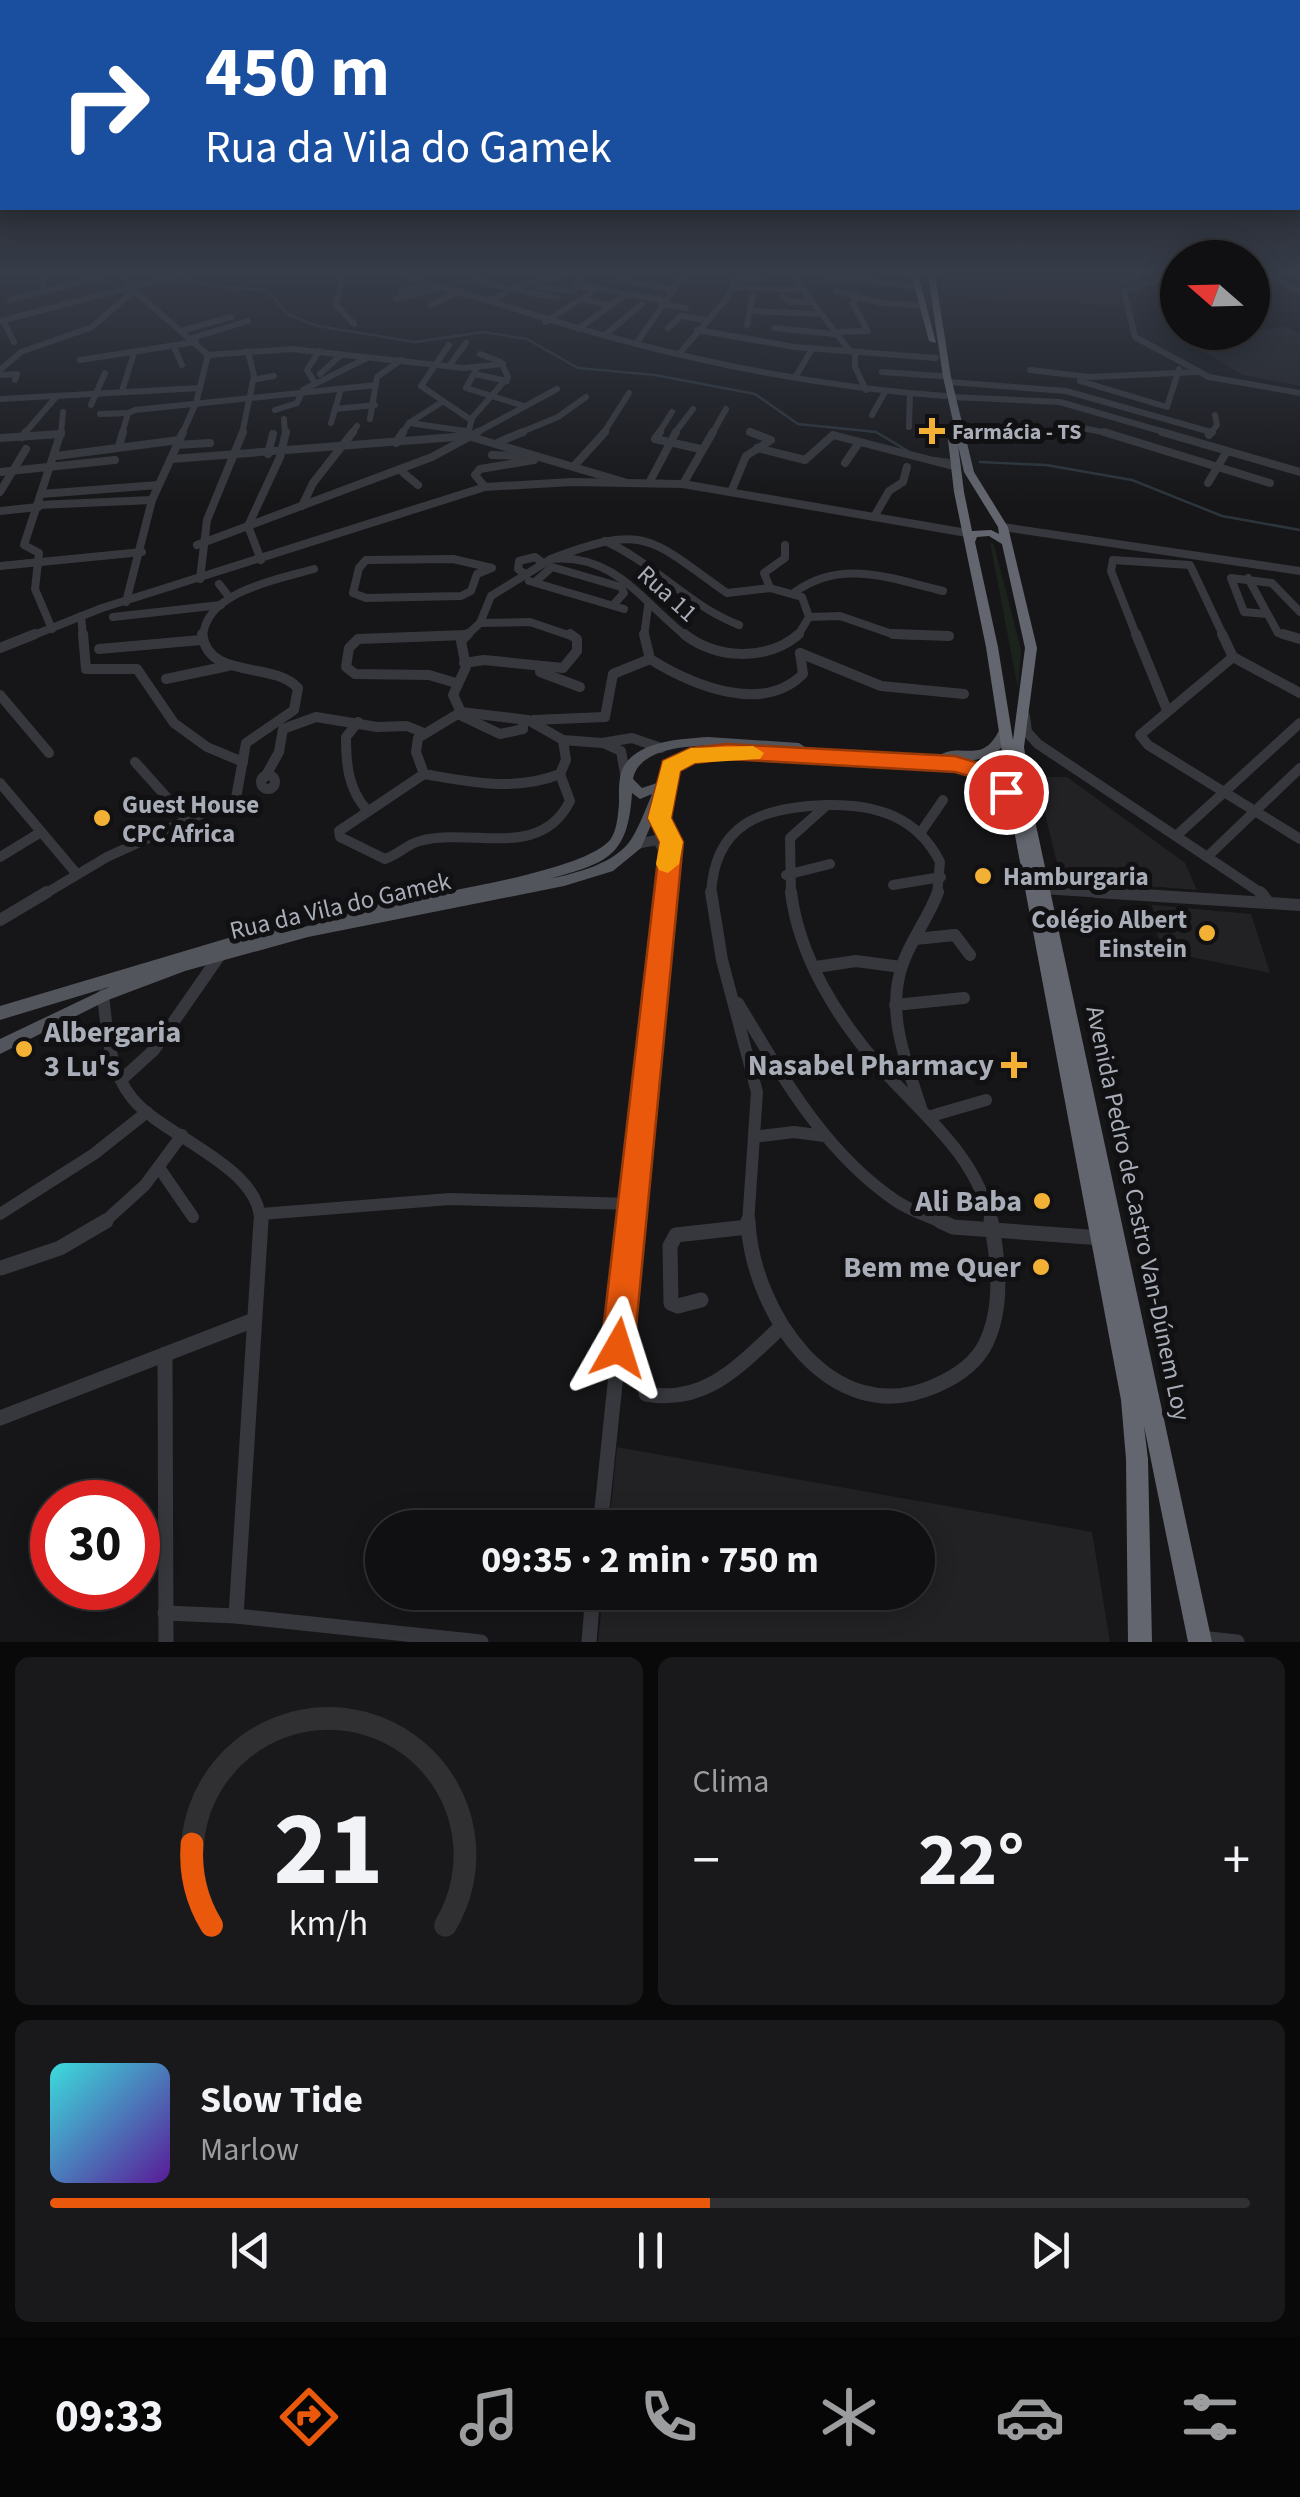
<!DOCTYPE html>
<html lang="pt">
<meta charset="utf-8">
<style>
body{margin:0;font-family:"Source Sans 3",sans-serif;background:#19191b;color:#f1f3f6;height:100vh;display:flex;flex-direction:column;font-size:38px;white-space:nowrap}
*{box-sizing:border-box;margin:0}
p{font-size:32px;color:#9c9d9f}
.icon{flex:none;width:55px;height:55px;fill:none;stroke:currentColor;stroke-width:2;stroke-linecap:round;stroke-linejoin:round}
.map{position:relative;height:1642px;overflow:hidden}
.panel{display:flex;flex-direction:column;gap:15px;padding:15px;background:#09090a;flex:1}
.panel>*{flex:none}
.guide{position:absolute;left:0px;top:0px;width:1300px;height:210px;box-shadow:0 5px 25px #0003,0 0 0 2px #303032;background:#1a4fa0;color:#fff;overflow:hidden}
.needle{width:65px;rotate:290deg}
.buttons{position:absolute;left:1160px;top:240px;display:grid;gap:20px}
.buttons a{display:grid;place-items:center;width:110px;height:110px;border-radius:50%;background:#101012;box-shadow:0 5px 25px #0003,0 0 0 2px #303032;font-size:50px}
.speed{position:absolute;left:30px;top:1480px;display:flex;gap:20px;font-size:50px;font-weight:700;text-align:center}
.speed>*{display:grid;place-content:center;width:130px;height:130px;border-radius:50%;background:#101012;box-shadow:0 5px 25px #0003,0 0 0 2px #303032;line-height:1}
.speed .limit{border:15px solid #d22;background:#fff;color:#111}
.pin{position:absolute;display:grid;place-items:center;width:85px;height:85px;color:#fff;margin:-42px;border:5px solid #fff;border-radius:50%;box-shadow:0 2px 10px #0007}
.me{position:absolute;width:110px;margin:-55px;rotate:6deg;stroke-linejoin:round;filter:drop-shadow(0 0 8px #0008)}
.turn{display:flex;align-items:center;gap:35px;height:210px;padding:0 40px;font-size:45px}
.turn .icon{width:130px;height:130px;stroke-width:2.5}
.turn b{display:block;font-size:70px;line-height:85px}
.big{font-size:75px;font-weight:700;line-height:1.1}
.panel .tile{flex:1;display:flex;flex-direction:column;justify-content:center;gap:15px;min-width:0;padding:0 35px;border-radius:15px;background:#19191b}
.panel .dial{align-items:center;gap:0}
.dial svg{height:260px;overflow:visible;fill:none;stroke:#303032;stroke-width:7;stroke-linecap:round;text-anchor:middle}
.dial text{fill:#f1f3f6;stroke:none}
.song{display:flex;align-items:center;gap:30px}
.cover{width:120px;height:120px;border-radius:15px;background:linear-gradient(135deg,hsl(180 70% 55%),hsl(270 70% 35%))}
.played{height:10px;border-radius:5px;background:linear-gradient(90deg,#ea580c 55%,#303032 55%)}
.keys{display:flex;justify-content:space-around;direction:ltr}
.heat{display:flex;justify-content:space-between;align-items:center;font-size:55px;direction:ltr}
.panel .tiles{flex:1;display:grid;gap:15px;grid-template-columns:1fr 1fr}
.tile:last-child{grid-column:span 2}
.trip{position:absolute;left:365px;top:1510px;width:570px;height:100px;border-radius:50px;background:#101012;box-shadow:0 5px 25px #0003,0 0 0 2px #303032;font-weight:700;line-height:100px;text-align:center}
.dock{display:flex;height:160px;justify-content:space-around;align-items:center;background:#060607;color:#9c9d9f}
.dock .icon{width:70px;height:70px}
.dock .current{color:#ea580c}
.dock b{font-size:45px;color:#f1f3f6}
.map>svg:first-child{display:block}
.built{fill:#222225}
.green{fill:#1c231d}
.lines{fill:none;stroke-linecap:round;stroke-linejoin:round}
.stream{stroke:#2c353c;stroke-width:2.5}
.minor-far4{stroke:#37383d;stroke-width:6}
.minor-far3{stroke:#37383d;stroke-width:8}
.minor-far2{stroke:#37383d;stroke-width:10}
.minor-far1{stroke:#37383d;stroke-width:12}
.minor{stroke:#37383d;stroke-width:15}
.major{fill:#53555c;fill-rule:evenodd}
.highway{fill:#63666e;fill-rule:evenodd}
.route{fill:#ea580c;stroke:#983908;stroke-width:2.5}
.slow{fill:#f59e0b}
.poi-dot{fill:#f2b134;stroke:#111113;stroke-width:4}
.labels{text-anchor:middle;stroke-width:10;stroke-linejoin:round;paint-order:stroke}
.far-poi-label{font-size:22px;font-weight:bold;fill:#a8adb8;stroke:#111113;text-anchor:start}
.street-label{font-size:25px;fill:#a8adb8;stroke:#111113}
.poi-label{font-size:25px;font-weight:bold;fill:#a8adb8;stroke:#111113;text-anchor:start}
.near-poi-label{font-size:30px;font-weight:bold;fill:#a8adb8;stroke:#111113;text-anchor:end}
</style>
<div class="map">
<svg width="1300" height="1642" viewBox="0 0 1300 1642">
<rect width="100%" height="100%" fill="#161618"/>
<g class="built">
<polygon points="937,274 1154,274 1155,275 1121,287 1120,306 943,295"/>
<polygon points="1284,326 1300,334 1300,386 1243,375 1192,345"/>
<polygon points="1036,777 1067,777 1185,863 1197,890 1061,879"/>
<polygon points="1152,905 1251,914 1270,973 1161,951"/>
<polygon points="617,1447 1092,1532 1110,1642 598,1642 603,1593 918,1592 918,1528 609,1527"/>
</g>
<polygon class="green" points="990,542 994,545 1021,650 1018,689"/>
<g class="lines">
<g class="stream">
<polyline points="182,277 210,286 267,290 287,314 317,326 415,342 484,332 527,339 578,368 655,375 755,394 798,424 876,432 908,451"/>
<polyline points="935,458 949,460"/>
<polyline points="980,462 1046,465 1132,480 1222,516 1300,530"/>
</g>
<g class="minor-far4">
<polyline points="43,274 43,292"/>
<polyline points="124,274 132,289 208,355"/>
<polyline points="343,274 336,305 354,324"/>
<path d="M402 274C433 287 465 293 497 303 643 351 791 385 945 396"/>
<polyline points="474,274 477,280 510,289"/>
<polyline points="617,274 623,280 671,289"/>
<polyline points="791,274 849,350"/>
<polyline points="814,274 918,287"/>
<polyline points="894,274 915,276"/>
<polyline points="1263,274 1300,291"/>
<polyline points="1167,277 1124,291 1135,337 1209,377 1300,393"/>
<polyline points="740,278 761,278"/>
<polyline points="576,285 664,300"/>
<polyline points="535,286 572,292 584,274"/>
<polyline points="734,287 804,290"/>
<polyline points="512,289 558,298"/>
<polyline points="400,291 427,285"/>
<polyline points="836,291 882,303 924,306"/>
<polyline points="783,297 790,302 812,302"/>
<polyline points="396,299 443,287"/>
<polyline points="582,299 611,306"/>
<polyline points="10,300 110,274"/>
<polyline points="489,301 517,286 568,274"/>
<polyline points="661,304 686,308"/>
<polyline points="431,305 460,291"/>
<polyline points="750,311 820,314"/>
<polyline points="3,320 14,342"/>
<polyline points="0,321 182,274"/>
<polyline points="545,322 597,289"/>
<polyline points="747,325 753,296"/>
<polyline points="668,328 681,316 707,320"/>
<polyline points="775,328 834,334"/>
<polyline points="578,329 627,294"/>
<polyline points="184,330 231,317"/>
<polyline points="697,330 795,347 936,358"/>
<polyline points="834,332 868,331 853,304 858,295"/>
<polyline points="605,335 642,304"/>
<polyline points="192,338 248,321"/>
<polyline points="636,344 684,274"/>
<polyline points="449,345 421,386 471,420"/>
<polyline points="174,347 182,365"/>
<polyline points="855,352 855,367 866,390"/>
<polyline points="679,354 727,298 739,274"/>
<polyline points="208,355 292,349 464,368 503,364"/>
<polyline points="80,360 196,342"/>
<polyline points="449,366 466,343"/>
<polyline points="477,368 466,388 524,406"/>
<polyline points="0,370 21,352 92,327 130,294"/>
<polyline points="1030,370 1090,377 1197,372"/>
<polyline points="882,372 941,376"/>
<polyline points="320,374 341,355"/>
<polyline points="475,374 507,381"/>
<polyline points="0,375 17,374 15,380"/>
<polyline points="796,376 812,349"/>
<polyline points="257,379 274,376"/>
<polyline points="1080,381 1167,407 1179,369"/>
<polyline points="948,382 1066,391 1211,432"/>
<polyline points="315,383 307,370 319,351"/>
<polyline points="122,391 134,353"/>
<polyline points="951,397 1060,402 1171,434"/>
<polyline points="0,399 200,388"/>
<polyline points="91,405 105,373"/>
<polyline points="335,409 375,405"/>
<polyline points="275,410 297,403 303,390 367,358"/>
<polyline points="100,414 128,413"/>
<polyline points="872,415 885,392"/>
<polyline points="284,419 285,434"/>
<polyline points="370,419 377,377 401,360"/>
<polyline points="331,423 341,389"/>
<polyline points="409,423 466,431"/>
<polyline points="1063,424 1112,434"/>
<polyline points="909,427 910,394"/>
<polyline points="750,432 756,434"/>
<polyline points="24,434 57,396"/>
<polyline points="57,434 61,434"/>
<polyline points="61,434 63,412"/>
<polyline points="122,434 128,413 135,410 376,385"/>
<polyline points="182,434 196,403 208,355"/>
<polyline points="242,434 254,376 248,351"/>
<polyline points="351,434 357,426"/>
<polyline points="402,434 409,423 442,402"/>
<polyline points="468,434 472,418 508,377 501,362 480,354"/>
<polyline points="474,434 557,389"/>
<polyline points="517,434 558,417 586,397"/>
<polyline points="603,434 629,393"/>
<polyline points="658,434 672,412"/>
<polyline points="674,434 693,409"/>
<polyline points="712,434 726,409"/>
<polyline points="1210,434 1217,425 1215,415"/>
</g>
<g class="minor-far3">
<polyline points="660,432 655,439 701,449"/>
<polyline points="1104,432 1270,483"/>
<polyline points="1162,432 1300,472"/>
<polyline points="1209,435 1212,432"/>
<polyline points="468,436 468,432"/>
<polyline points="22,437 26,432"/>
<polyline points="0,438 61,434"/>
<polyline points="499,442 523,432"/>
<polyline points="396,443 403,432"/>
<polyline points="176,445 210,443"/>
<polyline points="119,446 123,432"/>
<polyline points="757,448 805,460 833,435 957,467"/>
<polyline points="268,454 273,434"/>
<polyline points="492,455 521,456"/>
<polyline points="56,456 179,440"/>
<polyline points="171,459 468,436 624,482"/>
<polyline points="845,463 858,444"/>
<polyline points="575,465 605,432"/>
<polyline points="400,470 418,485"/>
<polyline points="0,472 115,460"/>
<polyline points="649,483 676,432"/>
<polyline points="1208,483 1227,451"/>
<polyline points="683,484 713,432"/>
<polyline points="485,487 475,475 480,469 534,460"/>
<polyline points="0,492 26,449"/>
<polyline points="731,492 746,456 771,440 750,432"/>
<polyline points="41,494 158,485"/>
<polyline points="38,505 152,500"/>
<polyline points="302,506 313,483 353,432"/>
<polyline points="0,511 38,507"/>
<polyline points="874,517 889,491 903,482 907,467"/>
<polyline points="1003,527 1300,571"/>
<path d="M605 541C654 563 689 606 739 625"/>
<polyline points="197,545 432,457 478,432"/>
<polygon points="453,559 492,568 477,574 471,591 461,596 366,598 353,593 359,568 366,560"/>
<path d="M551 559C647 522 650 539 727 593L770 588 802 597 809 617 797 637"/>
<path d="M551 559C615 553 642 602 687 637"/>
<polyline points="261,560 248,526 280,457 286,432"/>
<polyline points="0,566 142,552"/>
<polyline points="526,575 518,569 519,561 535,557 543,563"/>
<polyline points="1248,578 1278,633 1292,637"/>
<polyline points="200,579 207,520 243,432"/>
<polyline points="529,581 624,609"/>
<polyline points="535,582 552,567 621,587 624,593 613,605"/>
<polyline points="219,584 230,598"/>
<polyline points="770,588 764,573 785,558 785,545"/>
<path d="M795 592C842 558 892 579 943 591"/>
<polyline points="126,602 152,500 183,432"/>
<polyline points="1267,614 1244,612 1231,578 1272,583 1300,612"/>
<polyline points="81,616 83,637"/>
<polyline points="113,617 221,605"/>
<polyline points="809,617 840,616 895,635 949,636"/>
<polyline points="480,623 530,622 574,637"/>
<polyline points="52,629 35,589 39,553 24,545 61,432"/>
<polyline points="29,637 102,608 485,487 572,482 683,484 967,533"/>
<path d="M203 637C205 591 280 579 314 569"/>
<polyline points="419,637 466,635"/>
<polyline points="465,637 480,623 491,596 551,559"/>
<polyline points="644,637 648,606"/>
<polyline points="1137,637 1111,571 1113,560 1190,565 1224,637"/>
</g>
<g class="minor-far2">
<polyline points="83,634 86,669 137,669 174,723 207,747 243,762"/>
<polyline points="468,634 461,641 466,667 453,695 461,712 528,720 563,740 602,743 632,738 661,748"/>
<path d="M644 634 650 659C692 685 762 715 803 674L800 653"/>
<path d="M684 634C716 659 767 662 799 634"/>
<polyline points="893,634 949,636"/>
<polyline points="1136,634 1167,710"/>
<polyline points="1222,634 1233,657 1300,693"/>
<polyline points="1283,634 1300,639"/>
<polyline points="0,648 35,634"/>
<polyline points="99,649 201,640"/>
<polyline points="800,653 881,686 964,694"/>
<polyline points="1233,657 1140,735 1148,745 1300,839"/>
<polyline points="464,663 484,660 563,668 577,651 577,639 570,634"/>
<polyline points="540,672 580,687"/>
<polyline points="166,679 228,666"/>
<polyline points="456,683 429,675 355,674 346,667 349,648 358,639 466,635"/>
<polyline points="0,695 49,753"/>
<path d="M461 712 418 738 416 752 424 774C471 782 514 792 560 774L566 760 563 740"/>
<polyline points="462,716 500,734 523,729 523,720"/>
<polyline points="1025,716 1027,732 1038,744 1264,895"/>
<polyline points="533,720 605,717 613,674 650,659"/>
<path d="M358 722 346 737C346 764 348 788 366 809"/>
<polyline points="603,743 621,751 626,779"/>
<polyline points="135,762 187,820"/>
<path d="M424 774 339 831 340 837 385 859C398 855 407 844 420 841 472 827 540 861 570 801L560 774"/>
<circle cx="268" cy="782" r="7"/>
<polyline points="265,777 279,752 283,729 316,717 377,727 407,726 424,733"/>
<polyline points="0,783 76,873"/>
<polyline points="664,791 660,818 672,842 666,895"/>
<path d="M827 805C875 804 917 816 940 862L937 895"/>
<polyline points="921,832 943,800"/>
<polyline points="1176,836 1300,723"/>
<polyline points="636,844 657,840 667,854"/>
<polyline points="0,857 41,832"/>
<polyline points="1207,857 1300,768"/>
<polyline points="786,875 830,864"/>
<polyline points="893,885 941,877"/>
<polyline points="1042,889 1136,895"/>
<path d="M43 895 107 857 236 798 246 743 294 710 298 688C271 660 209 681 202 634"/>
<path d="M711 895C714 823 762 807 827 805"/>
<polyline points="791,895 790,838 827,805"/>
</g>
<g class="minor-far1">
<polyline points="711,892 722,960 757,1092 748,1224"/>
<path d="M791 892C799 958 839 1021 882 1069 927 1119 976 1155 992 1224"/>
<polyline points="1096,892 1300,905"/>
<polyline points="1260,892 1269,903"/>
<polyline points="0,920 47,892"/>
<polyline points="915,939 955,935 970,955"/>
<polyline points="816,967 856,961 901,967"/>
<path d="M103 995C107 1030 109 1070 132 1098 163 1137 264 1167 260 1224"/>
<path d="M738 1003C782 1076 824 1152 896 1201 911 1211 930 1217 946 1224"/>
<polyline points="895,1005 964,998"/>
<polyline points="910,1074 952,1065"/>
<polyline points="121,1080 154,1050 220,955"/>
<path d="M921 1108C906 1061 885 1012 903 963 912 938 929 917 938 892"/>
<polyline points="931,1116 986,1100"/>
<polyline points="761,1136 794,1132 824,1136"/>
<polyline points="160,1169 193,1217"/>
<polyline points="0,1214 94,1154 147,1112"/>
<polyline points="261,1214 450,1199 632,1204"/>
<polyline points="102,1224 145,1185 182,1135"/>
<polyline points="632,1224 667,892"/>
</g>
<g class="minor">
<path d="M748 1221C752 1311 831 1432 935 1386 956 1377 976 1364 986 1343 1004 1306 998 1259 991 1221"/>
<polyline points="940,1221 953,1227 1102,1238"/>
<polyline points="1,1268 60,1248 106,1221"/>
<polyline points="701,1300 678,1306 671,1303 670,1246 676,1235 748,1227"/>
<polyline points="165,1354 166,1642"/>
<path d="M646 1394C706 1405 740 1365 781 1327"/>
<polyline points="0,1418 254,1320"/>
<polyline points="600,1528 632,1221"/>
<polyline points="165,1613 236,1616 481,1642"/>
<polyline points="236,1616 261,1221"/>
<polyline points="1200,1638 1237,1642"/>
<polyline points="589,1642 593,1592"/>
</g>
<g class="major">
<path d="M1005 725 1011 729C1008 738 1005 746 997 751 983 762 952 765 938 756 963 740 983 768 1001 726Z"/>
<path d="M708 737 799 743 805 747 799 751C763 748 642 730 633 779L642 788 657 783 666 764 687 753 727 748 967 762 1006 781 1024 826 1022 829H1014L997 787 965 770 727 756 693 760 675 770 641 848 613 871 564 886 308 937 185 971 108 1000 0 1054V1039L109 987 0 1020V1006L279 923 284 925 285 932 319 923 316 919 318 915 323 913C377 902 579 877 610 840 617 831 618 815 619 803 619 792 618 776 624 766 640 740 682 739 708 737ZM632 793 640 799 652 794C646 808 640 825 632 838 617 863 577 873 549 879 607 863 628 857 632 793Z"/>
</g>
<g class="highway">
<polygon points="911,274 918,274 936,343 929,341"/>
<path d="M928 274H935L951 377 974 472 1008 527 1037 648 1024 747 1034 816 1212 1642H1188L1144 1426 1148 1459 1152 1642H1128L1126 1459 1121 1400 1011 814 1013 810 1019 809 1013 761H1004L1003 758 986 647 954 492 948 440 953 437 957 439 943 377ZM958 445 964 472 998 527 999 534 991 530 972 531 964 492ZM989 536 1002 544 1025 648 1013 740 998 647 975 542 977 537Z"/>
</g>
</g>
<linearGradient id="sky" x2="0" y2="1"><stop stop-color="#0c0c0d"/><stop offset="0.54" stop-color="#363c48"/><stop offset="1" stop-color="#363c48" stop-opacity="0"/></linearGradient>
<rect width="1300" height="504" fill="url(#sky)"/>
<polygon class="route" points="727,744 955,756 995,768 1017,792 1006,800 980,779 955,772 727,759 695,763 680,771 671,818 683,842 634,1348 630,1359 618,1364 606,1359 601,1348 660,842 648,818 663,761 691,748"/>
<polygon class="slow" points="753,746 764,753 760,759 695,763 680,771 671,818 683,842 679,864 668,873 659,870 656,864 660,842 648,818 663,761 691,748"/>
<g class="poi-dot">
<path d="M927 416h10v10h10v10h-10v10h-10v-10h-10v-10h10z"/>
<circle cx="102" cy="818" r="10"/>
<circle cx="983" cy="876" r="10"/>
<circle cx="1207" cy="933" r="10"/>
<circle cx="24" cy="1049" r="10"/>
<path d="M1009 1050h10v10h10v10h-10v10h-10v-10h-10v-10h10z"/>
<circle cx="1042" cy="1201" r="10"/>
<circle cx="1041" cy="1267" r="10"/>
</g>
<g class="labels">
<g class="far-poi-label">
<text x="952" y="439">Farmácia - TS</text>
</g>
<g class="street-label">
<text transform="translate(668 593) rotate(42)" y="9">Rua 11</text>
<text transform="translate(340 905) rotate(-13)" y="9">Rua da Vila do Gamek</text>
<text transform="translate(1139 1213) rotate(78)" y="9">Avenida Pedro de Castro Van-Dúnem Loy</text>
</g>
<g class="poi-label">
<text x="122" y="813">Guest House<tspan x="122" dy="29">CPC Africa</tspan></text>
<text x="1003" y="885">Hamburgaria</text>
<text x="1187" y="928" text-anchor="end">Colégio Albert<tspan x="1187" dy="29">Einstein</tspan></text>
</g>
<g class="near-poi-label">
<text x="44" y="1042" text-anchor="start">Albergaria<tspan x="44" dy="34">3 Lu's</tspan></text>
<text x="994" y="1075">Nasabel Pharmacy</text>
<text x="1022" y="1211">Ali Baba</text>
<text x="1021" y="1277">Bem me Quer</text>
</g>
</g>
</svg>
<div class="buttons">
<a><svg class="needle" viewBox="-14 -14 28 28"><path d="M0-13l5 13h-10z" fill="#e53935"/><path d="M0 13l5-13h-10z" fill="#9c9d9f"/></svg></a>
</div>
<div class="speed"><div class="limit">30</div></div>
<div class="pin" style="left:1006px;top:792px;background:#d93025"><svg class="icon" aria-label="arrive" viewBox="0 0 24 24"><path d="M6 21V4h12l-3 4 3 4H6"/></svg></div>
<svg class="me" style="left:618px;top:1348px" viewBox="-20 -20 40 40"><path d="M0-17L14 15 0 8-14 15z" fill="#ea580c" stroke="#fff" stroke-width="4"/></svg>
<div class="trip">09:35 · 2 min · 750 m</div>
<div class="guide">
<div class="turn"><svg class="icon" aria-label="right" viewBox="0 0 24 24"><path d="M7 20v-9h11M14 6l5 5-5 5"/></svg><div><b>450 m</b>Rua da Vila do Gamek</div></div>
</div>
</div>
<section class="panel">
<div class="tiles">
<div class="tile dial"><svg viewBox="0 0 100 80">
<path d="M14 69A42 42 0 1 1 86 69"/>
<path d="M14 69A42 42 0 0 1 8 44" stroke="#ea580c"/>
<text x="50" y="56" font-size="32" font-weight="700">21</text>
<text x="50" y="72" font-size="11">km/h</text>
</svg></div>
<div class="tile"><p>Clima</p>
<div class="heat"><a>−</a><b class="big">22°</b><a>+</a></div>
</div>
<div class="tile">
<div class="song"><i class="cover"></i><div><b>Slow Tide</b><p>Marlow</p></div></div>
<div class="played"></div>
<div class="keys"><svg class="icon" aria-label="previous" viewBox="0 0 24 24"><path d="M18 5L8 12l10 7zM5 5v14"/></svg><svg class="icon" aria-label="pause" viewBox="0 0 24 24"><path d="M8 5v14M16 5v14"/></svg><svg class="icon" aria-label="next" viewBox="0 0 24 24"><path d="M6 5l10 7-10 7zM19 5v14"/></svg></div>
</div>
</div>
</section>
<nav class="dock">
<b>09:33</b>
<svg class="icon current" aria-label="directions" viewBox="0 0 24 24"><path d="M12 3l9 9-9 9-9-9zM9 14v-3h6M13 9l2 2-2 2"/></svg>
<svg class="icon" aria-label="music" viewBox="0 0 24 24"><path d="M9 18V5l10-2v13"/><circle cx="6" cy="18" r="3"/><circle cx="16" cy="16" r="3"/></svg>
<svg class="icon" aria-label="phone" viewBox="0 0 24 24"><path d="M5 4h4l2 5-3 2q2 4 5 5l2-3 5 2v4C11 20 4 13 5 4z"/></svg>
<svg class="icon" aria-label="climate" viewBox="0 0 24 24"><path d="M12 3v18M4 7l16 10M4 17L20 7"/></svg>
<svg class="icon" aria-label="car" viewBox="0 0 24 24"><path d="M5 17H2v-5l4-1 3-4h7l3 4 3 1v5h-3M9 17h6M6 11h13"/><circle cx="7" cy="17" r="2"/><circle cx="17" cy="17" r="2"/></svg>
<svg class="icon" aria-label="filters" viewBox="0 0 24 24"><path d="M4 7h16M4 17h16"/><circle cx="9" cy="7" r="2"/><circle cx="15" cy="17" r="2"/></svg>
</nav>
